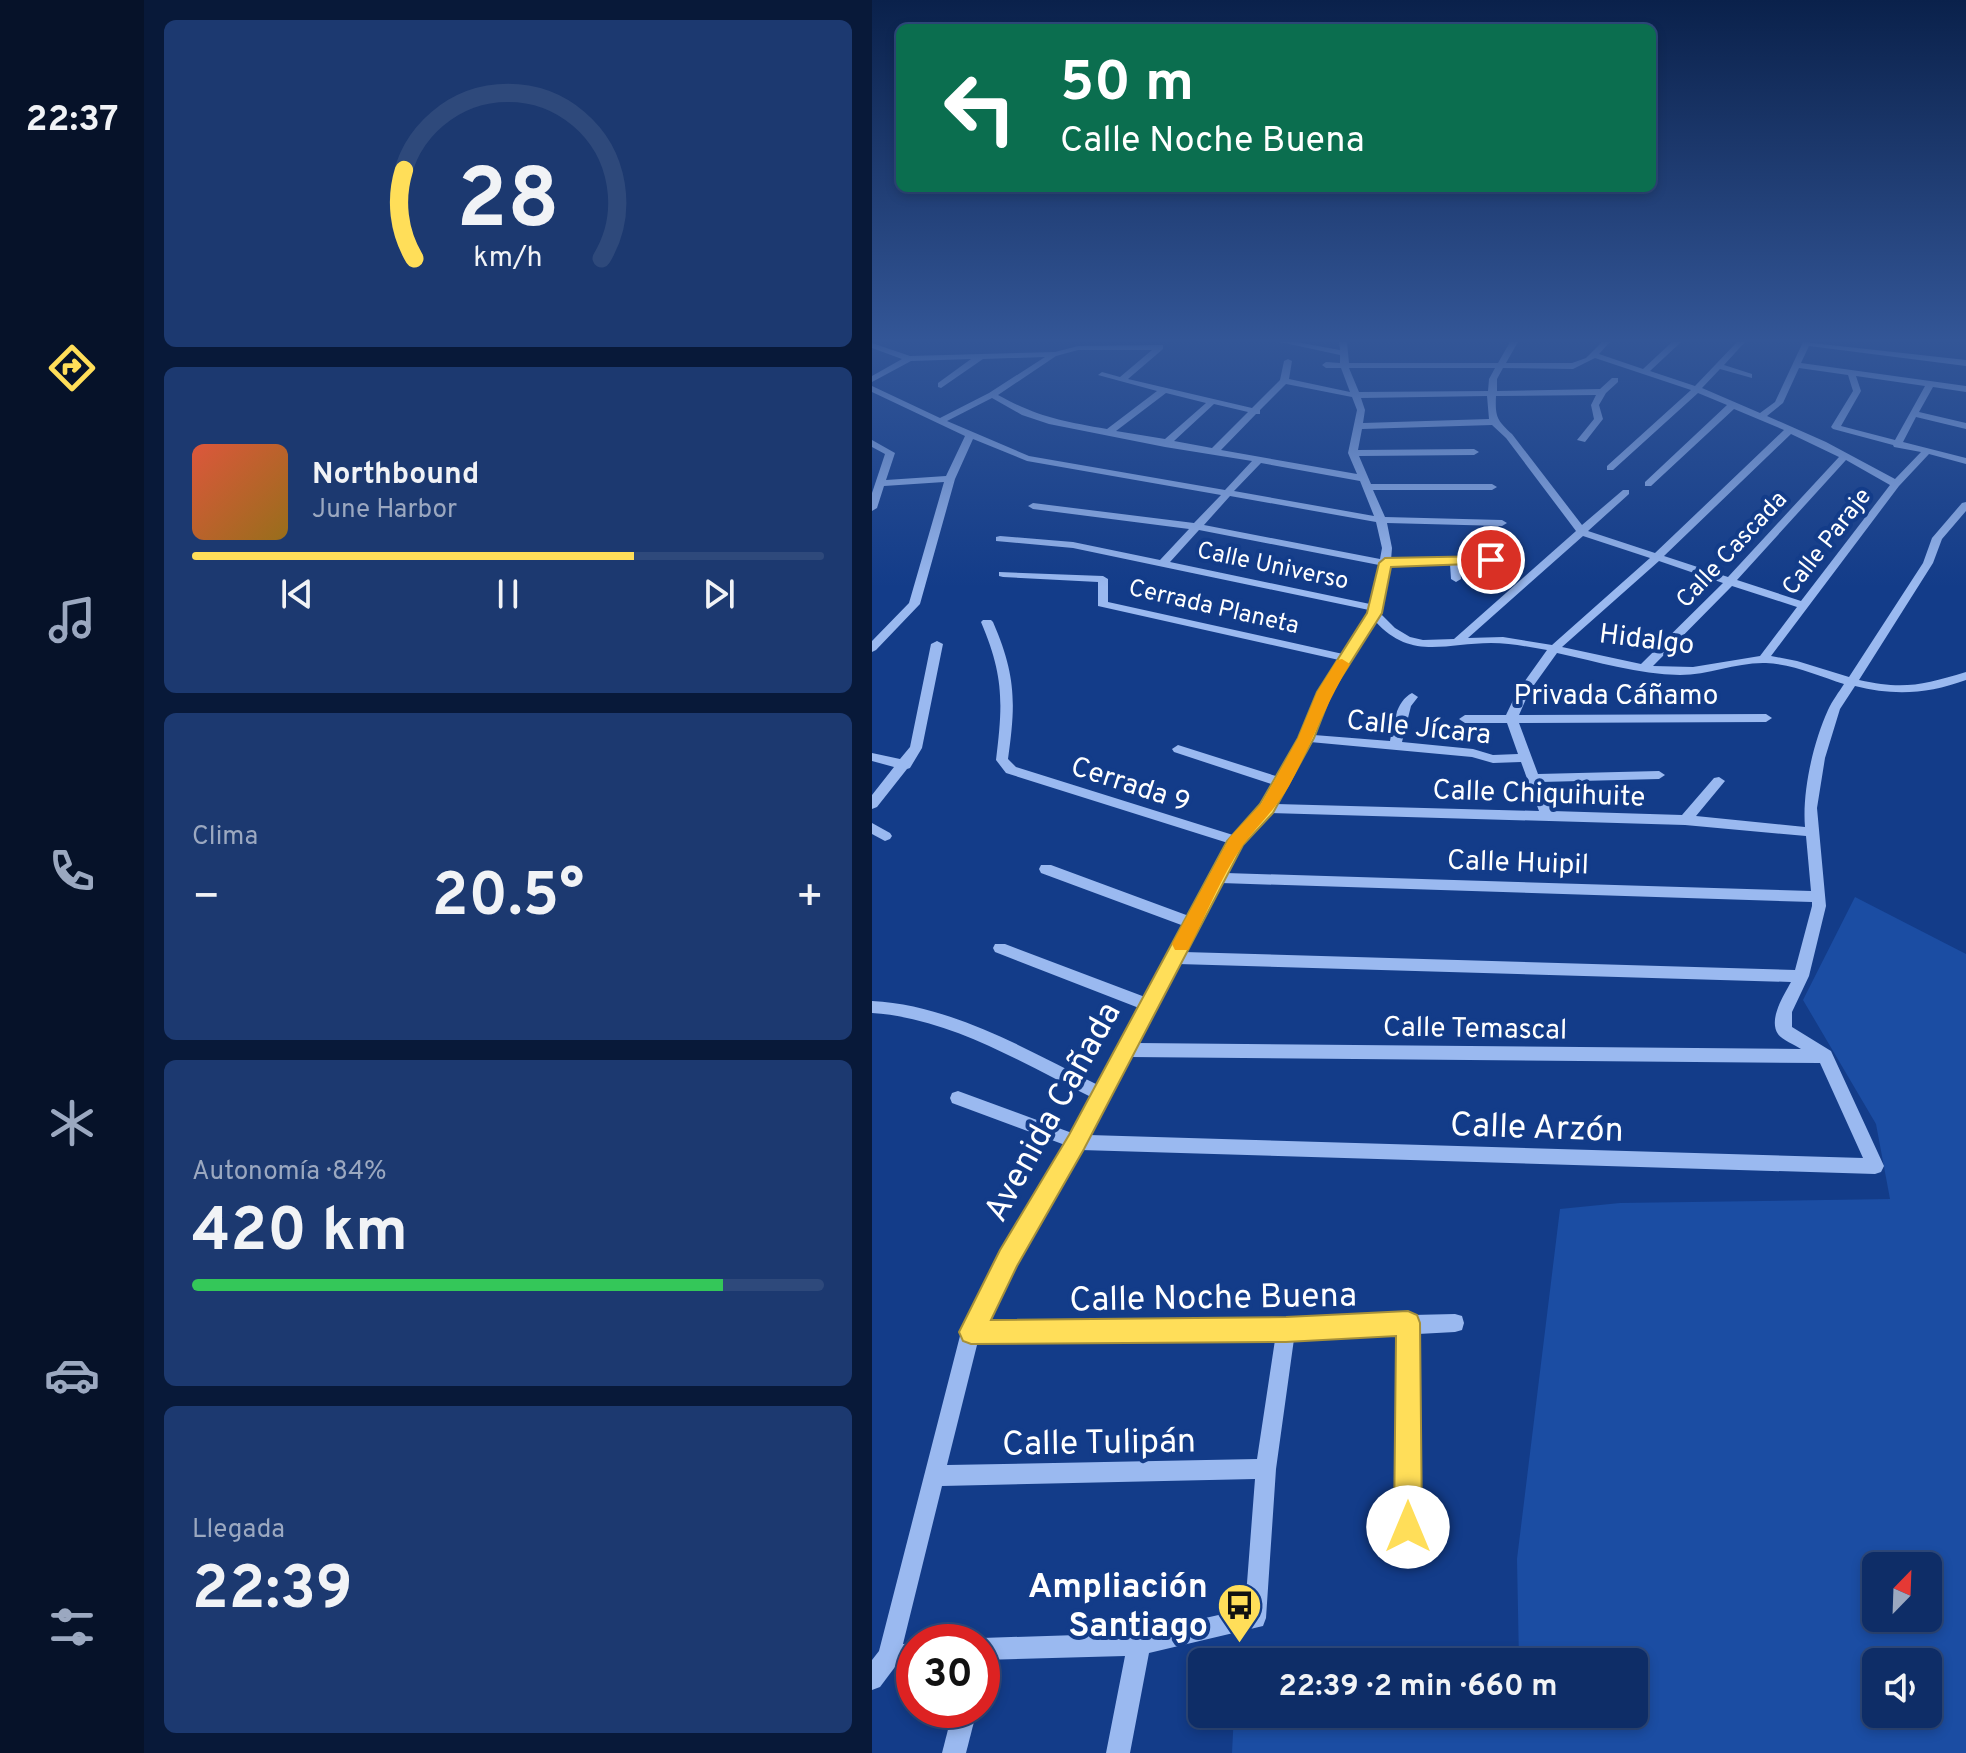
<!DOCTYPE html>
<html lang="es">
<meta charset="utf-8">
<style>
body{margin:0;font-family:Overpass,sans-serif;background:#1c3970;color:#f1f3f6;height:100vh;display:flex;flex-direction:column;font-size:30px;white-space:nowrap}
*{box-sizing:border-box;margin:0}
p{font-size:26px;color:#9ba8c0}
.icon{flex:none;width:44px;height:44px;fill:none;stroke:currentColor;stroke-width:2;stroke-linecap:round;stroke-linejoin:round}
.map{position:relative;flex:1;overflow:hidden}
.sheet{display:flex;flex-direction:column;gap:20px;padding:20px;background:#081939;width:728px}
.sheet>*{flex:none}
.banner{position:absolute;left:24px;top:24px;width:760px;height:168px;border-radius:12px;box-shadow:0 4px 12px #0003,0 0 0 2px #2e497b;background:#0b6e4f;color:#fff;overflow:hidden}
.needle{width:52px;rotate:23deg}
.tools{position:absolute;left:990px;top:1552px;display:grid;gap:16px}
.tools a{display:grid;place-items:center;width:80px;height:80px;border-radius:12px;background:#0e2d67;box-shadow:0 4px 12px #0003,0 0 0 2px #2e497b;font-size:40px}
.speed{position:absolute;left:24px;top:1624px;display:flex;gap:16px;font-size:40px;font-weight:700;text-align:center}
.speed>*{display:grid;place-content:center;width:104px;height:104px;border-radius:50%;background:#0e2d67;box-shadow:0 4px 12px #0003,0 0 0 2px #2e497b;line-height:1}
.speed .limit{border:12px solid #d22;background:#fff;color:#111}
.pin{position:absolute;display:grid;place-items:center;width:68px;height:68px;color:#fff;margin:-34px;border:4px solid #fff;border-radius:50%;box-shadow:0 2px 8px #0007}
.me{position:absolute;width:88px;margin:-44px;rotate:0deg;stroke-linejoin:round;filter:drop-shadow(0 0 6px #0008)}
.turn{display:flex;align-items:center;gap:28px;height:168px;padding:0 32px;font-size:36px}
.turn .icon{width:104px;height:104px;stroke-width:2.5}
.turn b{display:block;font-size:56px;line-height:68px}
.big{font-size:60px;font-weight:700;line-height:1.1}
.sheet .card{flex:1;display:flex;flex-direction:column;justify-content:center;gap:12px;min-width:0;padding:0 28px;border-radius:12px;background:#1c3970}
.sheet .dial{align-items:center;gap:0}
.dial svg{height:208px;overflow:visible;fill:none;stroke:#2e497b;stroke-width:7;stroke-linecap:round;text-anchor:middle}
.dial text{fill:#f1f3f6;stroke:none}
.song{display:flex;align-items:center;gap:24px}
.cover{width:96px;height:96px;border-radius:12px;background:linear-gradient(135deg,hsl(10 70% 55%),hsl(40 70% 35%))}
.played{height:8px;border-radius:4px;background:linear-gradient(90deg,#ffde59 70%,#2e497b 70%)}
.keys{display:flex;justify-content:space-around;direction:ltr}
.heat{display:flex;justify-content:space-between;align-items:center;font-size:44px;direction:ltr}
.charge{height:12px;border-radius:6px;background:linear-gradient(90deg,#34c759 84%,#2e497b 0)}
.trip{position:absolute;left:316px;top:1648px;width:460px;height:80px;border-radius:12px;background:#0e2d67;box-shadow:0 4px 12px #0003,0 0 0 2px #2e497b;font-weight:700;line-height:80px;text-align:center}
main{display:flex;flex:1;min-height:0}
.menu{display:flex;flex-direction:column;width:144px;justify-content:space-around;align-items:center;background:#061229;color:#9ba8c0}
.menu .icon{width:56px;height:56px}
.menu .on{color:#ffde59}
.menu b{font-size:36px;color:#f1f3f6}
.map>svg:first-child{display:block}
.green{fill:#1b4da3;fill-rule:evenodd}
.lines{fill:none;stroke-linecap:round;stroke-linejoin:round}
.minor{fill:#9ab9f0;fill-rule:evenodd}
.route{fill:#ffde59;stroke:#a6903a;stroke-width:2}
.slow{fill:#f59e0b}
.labels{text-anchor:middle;stroke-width:8;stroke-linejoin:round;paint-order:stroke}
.far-street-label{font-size:24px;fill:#fff;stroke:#133c89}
.street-label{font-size:28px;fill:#fff;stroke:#133c89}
.near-street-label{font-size:34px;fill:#fff;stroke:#133c89}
.near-poi-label{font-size:34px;font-weight:bold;fill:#fff;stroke:#133c89;text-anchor:end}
</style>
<main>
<nav class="menu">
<b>22:37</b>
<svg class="icon on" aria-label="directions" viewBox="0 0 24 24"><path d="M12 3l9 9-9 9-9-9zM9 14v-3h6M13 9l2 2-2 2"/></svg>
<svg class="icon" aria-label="music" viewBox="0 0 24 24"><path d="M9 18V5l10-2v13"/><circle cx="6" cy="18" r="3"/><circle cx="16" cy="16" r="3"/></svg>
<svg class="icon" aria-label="phone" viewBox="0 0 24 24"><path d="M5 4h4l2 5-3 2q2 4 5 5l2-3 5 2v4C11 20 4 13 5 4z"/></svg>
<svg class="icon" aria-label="climate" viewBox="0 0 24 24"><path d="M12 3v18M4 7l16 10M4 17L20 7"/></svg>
<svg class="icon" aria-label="car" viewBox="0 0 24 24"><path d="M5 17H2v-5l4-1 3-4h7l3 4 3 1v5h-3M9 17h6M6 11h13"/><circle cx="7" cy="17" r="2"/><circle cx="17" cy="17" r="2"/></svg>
<svg class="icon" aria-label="filters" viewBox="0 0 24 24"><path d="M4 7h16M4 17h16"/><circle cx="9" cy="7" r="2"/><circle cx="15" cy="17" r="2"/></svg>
</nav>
<section class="sheet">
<div class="card dial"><svg viewBox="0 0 100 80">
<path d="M14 69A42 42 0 1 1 86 69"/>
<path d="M14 69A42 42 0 0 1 10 35" stroke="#ffde59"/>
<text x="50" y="56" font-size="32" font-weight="700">28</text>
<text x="50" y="72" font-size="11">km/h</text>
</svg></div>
<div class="card">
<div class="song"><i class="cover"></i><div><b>Northbound</b><p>June Harbor</p></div></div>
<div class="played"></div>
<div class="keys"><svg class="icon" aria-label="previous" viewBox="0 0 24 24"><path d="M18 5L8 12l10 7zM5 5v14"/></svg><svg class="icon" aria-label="pause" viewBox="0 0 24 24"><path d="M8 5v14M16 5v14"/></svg><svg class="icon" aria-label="next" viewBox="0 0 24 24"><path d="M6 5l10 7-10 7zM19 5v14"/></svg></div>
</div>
<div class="card"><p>Clima</p>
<div class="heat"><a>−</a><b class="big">20.5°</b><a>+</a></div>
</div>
<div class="card"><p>Autonomía · 84%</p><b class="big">420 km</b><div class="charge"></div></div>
<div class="card"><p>Llegada</p><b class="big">22:39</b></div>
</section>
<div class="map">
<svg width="1094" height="1753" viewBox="0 0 1094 1753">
<rect width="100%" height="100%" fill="#133c89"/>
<path class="green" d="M983 897 1094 954V1753H360L362 1714H762V1662H647L645 1559 688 1209 748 1203 1018 1199 1004 1124 931 1000ZM1004 1566H1056V1618H1004ZM1004 1662H1056V1714H1004Z"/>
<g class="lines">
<g class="minor">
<path d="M408 342H424L468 350 467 342H475L477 363H626L638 342H646L634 363H700L714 358 730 342H738L727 354 771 369 800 342H809L778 371 823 386 865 342H873L852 365 880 374V378L848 369 830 388 888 413 903 402 931 342 1094 360V366L937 346 929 363 1094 386V392L1061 387 1047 412 1094 423V429L1044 417 1031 442 1094 458V464L1057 454 1027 486 899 656 925 661 977 677 1051 563 1060 538 1090 503 1094 502V511L1070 539 1061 563 987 680C1031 690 1051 685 1094 672V680C1056 694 1022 696 983 686L968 709 953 758 945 808 954 906 937 976 920 1012V1027L959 1051 1012 1166 1009 1172 1003 1174 209 1150 143 1264 114 1322 414 1321 531 1316 536 1314 540 1315 583 1314 590 1316 592 1323 590 1330 583 1332 546 1334 547 1557 544 1565 536 1568 528 1565 525 1557 526 1335 422 1339 404 1469 394 1618 391 1626 277 1653 258 1753H234L253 1656 110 1660V1642L102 1641 110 1638 267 1633 373 1609 383 1479 70 1486 31 1644 42 1643V1665L23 1667 8 1687 0 1690V1660L7 1651 89 1332 131 1252 193 1145 80 1103 78 1098 80 1093 86 1091 200 1133 219 1097C150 1063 78 1018 0 1013V1001C80 1005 155 1050 226 1085L267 1008 123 952 121 948 123 944H133L273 997 312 926 169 873 167 869 169 865H179L317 916 356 843 134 773 124 760C131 703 132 676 109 622L111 620H119L121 622C144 675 144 703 136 759L144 767 361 835 390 805 402 785 302 752 300 749 306 745 407 777C428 738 444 698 467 660L226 606V582L131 577 127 576V572L231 576 236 579V602L471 654 497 610 201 548 124 541V537L128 536 201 542 288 560 317 529 161 509 156 506 161 503 322 523 349 495 155 461 101 439 83 479 48 604 4 650 0 652V641L37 603 72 482 12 486 5 508 0 511V493L13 454 0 447V440L23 453 14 480 74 476 93 436 0 392V386L68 418 117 393 173 357 111 359 69 388 66 387V383L99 359 39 361 0 382V376L30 359 0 348V343L38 356 183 352 206 346 288 345H291V349L256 379 380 408 408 380 412 361 416 359 420 361 417 379 478 392 469 368H454L450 365 454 362 468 363V355ZM206 350H280L248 377 230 372 226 375 285 391 235 429C190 421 166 417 126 395L184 356ZM723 358 819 390 735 466V470H741L826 393 855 405 773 482V486H779L862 409 912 430 783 553 716 531 757 494V490H751L710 525 640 434C625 420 623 417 624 396L724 395 719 405 722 419 705 440 713 442 731 419 727 405 734 393 746 382V378H740L728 389 625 391V379L631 368 701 369ZM477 368H623L617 379 616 391 487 392ZM927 368 976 375 981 391 959 427 961 429 1021 445 1022 447 1049 452 1023 479 954 442 895 416 911 403ZM984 376 1053 386 1023 440 969 426 989 391ZM414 384 480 397 485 410 476 453 485 474 349 450 384 414H388V410ZM294 393 334 403 293 439 244 431ZM615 396 617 419 491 423 493 410 489 398ZM120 398 150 415 177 424 293 447 380 461 353 490 157 456 75 421ZM342 404 376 412 340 448 302 441ZM620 425 634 438 704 531 582 639 551 640 538 637 523 628 508 613 518 566 578 564 579 579 584 582 589 579 588 564 619 563 624 560 619 557 519 560 520 548 515 523 630 526 635 523 630 520 513 517 501 490H620L625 487 620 484H499L487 456 602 455 607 452 602 449 486 450 490 429ZM919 434 967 457 856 577 792 556ZM974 460 1018 485 929 601 865 580ZM389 463 488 481 502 516 362 491ZM358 496 504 522 510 548 508 559 332 525ZM327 530 507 565 498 604 298 562ZM711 536 778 558 680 645 631 637 596 638ZM787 561 851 583 769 664 690 647ZM860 586 925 607 888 656 821 667 781 666ZM503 621C539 661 573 643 619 643 638 643 657 647 675 650L645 692 634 715H593L587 719 593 723H635L646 754 621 755 601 749 530 742 539 706 546 697 540 693C523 702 522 724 518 741L442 735 459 692ZM685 653C726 662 766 674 808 675 837 675 865 662 894 663 921 664 947 676 972 684 967 692 960 701 956 710 941 743 930 792 933 827L824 816 853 781 847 777 842 778 810 815 680 811 669 782 787 779 793 775 787 771 666 774 647 723 894 722 900 718 894 714 647 715 657 692ZM438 742 600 757 621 763 649 762 667 811 404 804ZM398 813 813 825 934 836 939 891 354 873 369 844ZM349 883 940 902V906L923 970 312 952ZM306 964 919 982C912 995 896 1019 906 1034 910 1040 923 1045 929 1049L265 1043ZM258 1057 948 1063 991 1158 217 1135ZM403 1340 385 1459 75 1465 106 1341Z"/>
<polygon points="65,641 71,644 50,748 38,768 35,769 5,807 0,809 0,795 22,767 0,761 0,753 28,759 38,747 59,644"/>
<polygon points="0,823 18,833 20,836 18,839 13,841 0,834"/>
<polygon points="81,1710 105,1710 94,1753 70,1753"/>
</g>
</g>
<linearGradient id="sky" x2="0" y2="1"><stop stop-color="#0a214b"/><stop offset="0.58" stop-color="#335697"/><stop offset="1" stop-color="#335697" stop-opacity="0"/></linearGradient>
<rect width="1094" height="587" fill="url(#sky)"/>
<polygon class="route" points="619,556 624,557 624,563 519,567 510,613 460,692 442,738 401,813 371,845 212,1149 145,1266 119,1320 414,1317 536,1311 545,1315 548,1323 550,1527 546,1537 536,1541 526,1537 522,1527 524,1336 414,1342 99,1344 91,1341 87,1332 128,1250 197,1135 355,841 388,804 426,738 445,692 495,613 507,563 513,558"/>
<path class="slow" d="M470 659 478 664C454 703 439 746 417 786 403 810 387 824 371 845 349 876 334 916 316 950H303L300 944 358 837 389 804 401 783 426 738 445 692 465 660Z"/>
<defs>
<symbol id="bus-pin" viewBox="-11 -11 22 30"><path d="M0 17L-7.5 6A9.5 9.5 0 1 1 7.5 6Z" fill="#ffde59" stroke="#133c89"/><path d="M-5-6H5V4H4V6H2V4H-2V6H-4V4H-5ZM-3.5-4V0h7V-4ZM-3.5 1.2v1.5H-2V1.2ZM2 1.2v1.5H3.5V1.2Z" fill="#111"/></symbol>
</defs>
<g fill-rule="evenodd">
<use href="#bus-pin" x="342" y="1580" width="51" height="69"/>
</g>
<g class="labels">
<g class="far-street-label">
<text transform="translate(954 541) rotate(-52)" y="8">Calle Paraje</text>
<text transform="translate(859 549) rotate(-47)" y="8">Calle Cascada</text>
<text transform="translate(401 565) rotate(12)" y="8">Calle Universo</text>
<text transform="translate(342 606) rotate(13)" y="8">Cerrada Planeta</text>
</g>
<g class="street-label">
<text transform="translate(775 638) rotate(7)" y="10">Hidalgo</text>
<text x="744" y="704">Privada Cáñamo</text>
<text transform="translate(547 726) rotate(6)" y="10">Calle Jícara</text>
<text transform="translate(259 783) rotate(18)" y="10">Cerrada 9</text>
<text transform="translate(667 792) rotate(2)" y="10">Calle Chiquihuite</text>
<text transform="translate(646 861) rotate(2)" y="10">Calle Huipil</text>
<text transform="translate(603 1027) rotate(1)" y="10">Calle Temascal</text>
</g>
<g class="near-street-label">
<text transform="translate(179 1111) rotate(-61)" y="12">Avenida Cañada</text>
<text transform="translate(665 1126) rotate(2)" y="12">Calle Arzón</text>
<text transform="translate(341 1296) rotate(-1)" y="12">Calle Noche Buena</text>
<text transform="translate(227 1441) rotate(-1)" y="12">Calle Tulipán</text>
</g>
<g class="near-poi-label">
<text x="336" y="1597">Ampliación<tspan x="336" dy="39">Santiago</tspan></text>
</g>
</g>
</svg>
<div class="tools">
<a><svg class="needle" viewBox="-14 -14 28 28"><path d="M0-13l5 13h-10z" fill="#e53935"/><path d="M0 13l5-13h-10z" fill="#9ba8c0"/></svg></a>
<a><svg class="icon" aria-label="sound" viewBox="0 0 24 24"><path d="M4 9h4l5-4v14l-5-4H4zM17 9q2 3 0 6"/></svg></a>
</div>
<div class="speed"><div class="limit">30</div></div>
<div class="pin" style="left:619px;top:560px;background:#d93025"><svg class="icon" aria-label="arrive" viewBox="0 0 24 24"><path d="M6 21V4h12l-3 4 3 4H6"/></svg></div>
<svg class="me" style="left:536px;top:1527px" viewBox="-20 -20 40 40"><circle r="19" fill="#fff"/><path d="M0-13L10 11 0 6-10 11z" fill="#ffde59"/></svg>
<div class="trip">22:39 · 2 min · 660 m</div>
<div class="banner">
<div class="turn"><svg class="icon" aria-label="left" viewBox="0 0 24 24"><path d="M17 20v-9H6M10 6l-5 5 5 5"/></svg><div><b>50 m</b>Calle Noche Buena</div></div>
</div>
</div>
</main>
